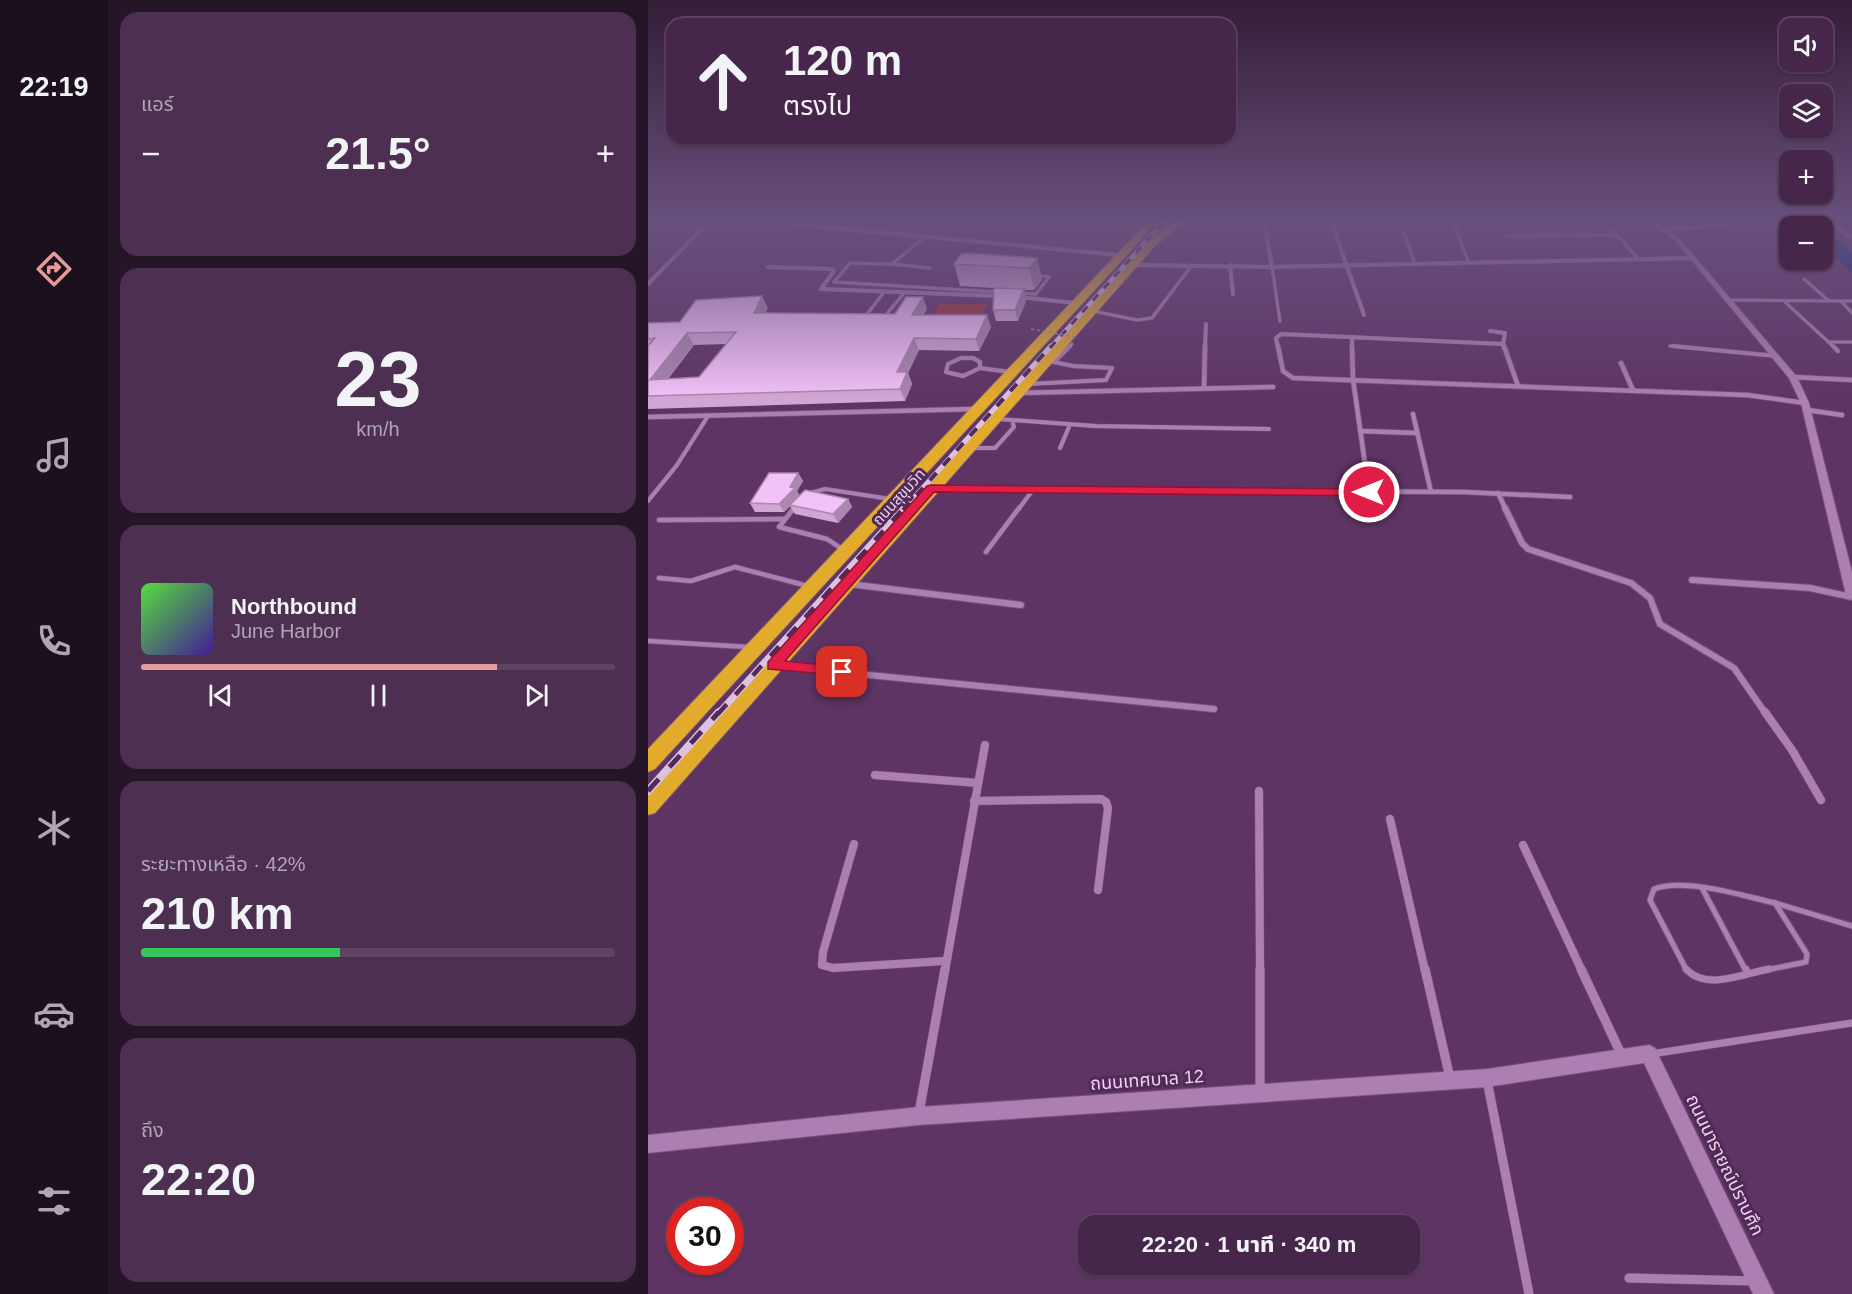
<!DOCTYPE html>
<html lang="th">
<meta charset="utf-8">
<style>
body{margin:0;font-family:Arial,"Noto Sans Thai",sans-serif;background:#4d2f52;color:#f1f3f6;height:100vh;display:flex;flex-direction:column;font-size:22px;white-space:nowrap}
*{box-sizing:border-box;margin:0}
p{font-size:20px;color:#b0a5b5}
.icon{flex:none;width:33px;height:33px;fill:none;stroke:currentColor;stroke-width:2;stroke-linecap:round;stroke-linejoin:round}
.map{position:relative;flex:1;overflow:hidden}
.panel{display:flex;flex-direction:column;gap:12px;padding:12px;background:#261529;width:540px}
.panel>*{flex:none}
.banner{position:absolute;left:18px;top:18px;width:570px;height:126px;border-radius:18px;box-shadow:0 2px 4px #0004,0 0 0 2px #5e4463;background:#46274b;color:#f1f3f6;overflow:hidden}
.controls{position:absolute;left:1131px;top:18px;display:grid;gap:12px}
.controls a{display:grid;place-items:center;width:54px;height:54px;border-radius:12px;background:#46274b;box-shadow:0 2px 4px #0004,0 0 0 2px #5e4463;font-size:30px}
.speed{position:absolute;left:18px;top:1197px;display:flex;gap:12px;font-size:30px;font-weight:700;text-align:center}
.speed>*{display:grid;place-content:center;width:78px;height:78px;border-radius:50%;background:#46274b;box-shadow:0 2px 4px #0004,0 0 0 2px #5e4463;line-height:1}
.speed .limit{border:9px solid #d22;background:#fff;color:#111}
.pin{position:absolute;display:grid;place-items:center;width:51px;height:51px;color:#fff;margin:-26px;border-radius:12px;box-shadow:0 3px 9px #0006}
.me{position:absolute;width:66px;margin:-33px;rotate:270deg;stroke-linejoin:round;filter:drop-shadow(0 0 4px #0008)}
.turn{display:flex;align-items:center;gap:21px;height:126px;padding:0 18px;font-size:27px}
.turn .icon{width:78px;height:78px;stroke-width:2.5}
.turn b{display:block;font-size:42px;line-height:51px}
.big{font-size:45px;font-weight:800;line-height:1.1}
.panel .tile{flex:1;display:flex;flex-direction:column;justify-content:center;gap:9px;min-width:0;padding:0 21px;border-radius:18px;background:#4d2f52}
.panel .dial{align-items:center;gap:0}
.dial b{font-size:78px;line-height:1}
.song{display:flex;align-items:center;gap:18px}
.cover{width:72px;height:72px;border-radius:9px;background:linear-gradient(135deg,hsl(110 70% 55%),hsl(260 70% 35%))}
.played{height:6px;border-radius:3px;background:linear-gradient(90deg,#e69b98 75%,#5e4463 75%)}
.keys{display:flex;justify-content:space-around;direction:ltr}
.heat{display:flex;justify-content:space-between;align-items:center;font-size:33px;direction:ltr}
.charge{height:9px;border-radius:4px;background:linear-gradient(90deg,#34c759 42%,#5e4463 0)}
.trip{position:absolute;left:430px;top:1215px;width:342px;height:60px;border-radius:18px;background:#46274b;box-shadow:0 2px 4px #0004,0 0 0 2px #5e4463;font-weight:800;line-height:60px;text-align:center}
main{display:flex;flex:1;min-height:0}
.tab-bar{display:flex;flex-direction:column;width:108px;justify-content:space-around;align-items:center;background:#1c101e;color:#b0a5b5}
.tab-bar .icon{width:42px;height:42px}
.tab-bar .active{color:#e69b98}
.tab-bar b{font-size:27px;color:#f1f3f6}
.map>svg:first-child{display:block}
.green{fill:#9f3538}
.water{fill:#01277e}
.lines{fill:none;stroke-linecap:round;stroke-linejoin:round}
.lane-far4-casing{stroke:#755279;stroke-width:4}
.lane-far3-casing{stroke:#755279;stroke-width:5}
.lane-far2-casing{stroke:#755279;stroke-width:6}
.lane-far1-casing{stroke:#755279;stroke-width:7}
.lane-casing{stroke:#755279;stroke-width:8}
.street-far4-casing{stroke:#755279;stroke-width:4.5}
.street-far3-casing{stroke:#755279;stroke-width:6}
.street-far2-casing{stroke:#755279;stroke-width:8}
.street-far1-casing{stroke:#755279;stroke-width:9}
.street-casing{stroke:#755279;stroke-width:10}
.secondary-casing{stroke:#755279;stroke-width:2}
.highway-casing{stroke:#755279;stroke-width:2}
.lane-far4{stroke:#ac7eb2;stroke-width:3}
.lane-far3{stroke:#ac7eb2;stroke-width:4}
.lane-far2{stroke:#ac7eb2;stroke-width:4.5}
.lane-far1{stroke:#ac7eb2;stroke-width:5}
.lane{stroke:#ac7eb2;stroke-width:7}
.street-far4{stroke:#ac7eb2;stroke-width:4}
.street-far3{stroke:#ac7eb2;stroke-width:4.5}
.street-far2{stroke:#ac7eb2;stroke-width:6}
.street-far1{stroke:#ac7eb2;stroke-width:8}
.street{stroke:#ac7eb2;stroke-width:9}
.secondary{fill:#ac7eb2;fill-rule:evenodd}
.highway{fill:#e3ab2c;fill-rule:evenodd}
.rail-far3-casing{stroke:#ddc2e0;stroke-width:4.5}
.rail-far2-casing{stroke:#ddc2e0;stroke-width:5}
.rail-far1-casing{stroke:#ddc2e0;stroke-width:7}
.rail-casing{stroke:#ddc2e0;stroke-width:8}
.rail-far3{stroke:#522a58;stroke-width:3;stroke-dasharray:8;stroke-linecap:butt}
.rail-far2{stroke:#522a58;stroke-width:4;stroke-dasharray:10;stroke-linecap:butt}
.rail-far1{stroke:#522a58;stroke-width:4.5;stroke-dasharray:13;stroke-linecap:butt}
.rail{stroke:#522a58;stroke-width:5;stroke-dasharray:16;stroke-linecap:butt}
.path-bridge{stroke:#a785ab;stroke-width:1.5;stroke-dasharray:3 3;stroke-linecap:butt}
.wall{fill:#d0a6d5;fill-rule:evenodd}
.shaded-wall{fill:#a987ae}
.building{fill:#f2c1f8;stroke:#a987ae;stroke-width:1.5;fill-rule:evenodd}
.route{fill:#e11d48;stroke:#92132f;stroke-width:1.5}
.labels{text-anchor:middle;stroke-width:6;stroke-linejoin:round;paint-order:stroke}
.street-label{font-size:15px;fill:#ecd3ef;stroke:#522a58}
.near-street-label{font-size:18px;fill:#ecd3ef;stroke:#522a58}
</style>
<main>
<nav class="tab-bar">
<b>22:19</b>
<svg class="icon active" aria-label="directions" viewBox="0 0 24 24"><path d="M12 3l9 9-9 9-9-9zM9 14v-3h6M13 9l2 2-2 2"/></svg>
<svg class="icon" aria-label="music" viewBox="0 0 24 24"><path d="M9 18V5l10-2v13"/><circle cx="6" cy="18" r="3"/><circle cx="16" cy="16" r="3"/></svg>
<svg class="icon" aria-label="phone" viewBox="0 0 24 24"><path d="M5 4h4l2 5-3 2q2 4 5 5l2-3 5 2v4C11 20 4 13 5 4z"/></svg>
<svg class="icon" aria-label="climate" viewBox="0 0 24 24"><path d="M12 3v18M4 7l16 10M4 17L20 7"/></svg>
<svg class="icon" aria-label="car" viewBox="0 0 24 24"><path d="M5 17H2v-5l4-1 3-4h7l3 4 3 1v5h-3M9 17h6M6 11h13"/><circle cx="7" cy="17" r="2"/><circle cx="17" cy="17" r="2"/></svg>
<svg class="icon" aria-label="filters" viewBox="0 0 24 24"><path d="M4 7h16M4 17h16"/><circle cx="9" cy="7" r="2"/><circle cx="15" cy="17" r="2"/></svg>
</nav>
<section class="panel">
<div class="tile"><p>แอร์</p>
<div class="heat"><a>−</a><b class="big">21.5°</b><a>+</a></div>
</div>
<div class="tile dial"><b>23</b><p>km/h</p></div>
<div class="tile">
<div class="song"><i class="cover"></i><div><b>Northbound</b><p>June Harbor</p></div></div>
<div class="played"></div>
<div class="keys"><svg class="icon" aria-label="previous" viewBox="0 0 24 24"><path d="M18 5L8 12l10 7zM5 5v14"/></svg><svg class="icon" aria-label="pause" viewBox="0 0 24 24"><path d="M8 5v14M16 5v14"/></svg><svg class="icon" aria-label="next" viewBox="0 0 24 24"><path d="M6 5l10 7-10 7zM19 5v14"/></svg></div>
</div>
<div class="tile"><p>ระยะทางเหลือ · 42%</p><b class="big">210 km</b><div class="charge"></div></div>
<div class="tile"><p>ถึง</p><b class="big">22:20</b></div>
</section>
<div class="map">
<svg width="1204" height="1294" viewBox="0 0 1204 1294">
<rect width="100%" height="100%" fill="#5e3464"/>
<polygon class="green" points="291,304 339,304 329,324 281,323"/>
<polygon class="water" points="1153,219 1169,219 1204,252 1204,273 1175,246 1174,226 1158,226"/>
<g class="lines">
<defs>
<g id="lane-far4">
<polyline points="804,219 820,261"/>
<polyline points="946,219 973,239 990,259"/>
<polyline points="756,232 766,262"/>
<polyline points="279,235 244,264 202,263 186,282 350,292"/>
<polyline points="858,236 967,235"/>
<polyline points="244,264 282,268"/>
<polyline points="624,267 632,321"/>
<polyline points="387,275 401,277 387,295"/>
<polyline points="1156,279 1181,301"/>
<polyline points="373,293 387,294"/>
<polyline points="1082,300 1193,301 1204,313"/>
<polyline points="1193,301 1204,301"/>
<polyline points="1137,302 1187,348"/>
<polyline points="445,311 489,320 504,318 544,265"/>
<polyline points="222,317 220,313 236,292"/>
<polyline points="236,317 257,292"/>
<polyline points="1180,342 1204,342"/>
<polyline points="1022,346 1041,348"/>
<polyline points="420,348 424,344"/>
</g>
<g id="lane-far3">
<polyline points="1025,346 1128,356"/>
<polyline points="1185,346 1190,351"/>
<polygon points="313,358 325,358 332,362 332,368 315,376 298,372 300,364"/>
<polyline points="406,362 422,346"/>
<polyline points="332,368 362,372"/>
<polyline points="380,384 458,380 464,368 425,366 401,361"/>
<polyline points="349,419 447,426 621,429"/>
<polyline points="324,448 347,448 366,427 365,424"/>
<polyline points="412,448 421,427"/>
<polyline points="159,494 177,489 242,499"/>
<polyline points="0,501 29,465 60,416"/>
<polyline points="145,510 147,507"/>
<polyline points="370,510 384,491"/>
</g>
<g id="lane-far2">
<polyline points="146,508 131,527 179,539 194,549"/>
<polyline points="11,520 135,519"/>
<polyline points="338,552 371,508"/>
<polyline points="11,578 43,581 87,567 160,586"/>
<polyline points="0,641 100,647"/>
</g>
<g id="lane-far1">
<polyline points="1054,888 1098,971"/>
<polyline points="1127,903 1204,926"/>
<path d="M1039 971 1002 900 1006 889C1036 877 1095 896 1127 903"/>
<polyline points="1113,971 1158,962 1159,954 1127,903"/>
</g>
<g id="lane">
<path d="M1038 969C1058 991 1095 974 1121 969"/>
<polyline points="1098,969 1099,972"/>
<polyline points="1003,1054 1204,1023"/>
</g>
<g id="street-far4">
<polyline points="91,219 470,255"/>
<polyline points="616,219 624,267"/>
<polyline points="1176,219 1204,238"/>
<polyline points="683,221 716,315"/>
<polyline points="211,228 219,219"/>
<polyline points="1017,229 1079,225"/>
<polyline points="484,265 624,267 1046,258"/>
<polyline points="582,265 585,294"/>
<polyline points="120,267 183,269 186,271 173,289 352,296"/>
<polyline points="0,284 63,219"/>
<polyline points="371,297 427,303"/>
<polyline points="842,331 857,333 855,344"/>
<polyline points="704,337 704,348"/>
<polyline points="557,348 558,324"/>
<polyline points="630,348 628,338 633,334 855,344 856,348"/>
</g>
<g id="street-far3">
<polyline points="630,346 635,371 645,378 1099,395 1157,403"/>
<polyline points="704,346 705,379 721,492"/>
<polyline points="856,346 870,386"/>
<polyline points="973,363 985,390"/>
<polyline points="1145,377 1204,380"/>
<polyline points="556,388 557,346"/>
<polyline points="371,393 625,387"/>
<polyline points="1159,410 1194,415"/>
<polyline points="765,414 783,492"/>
<polyline points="0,417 328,409"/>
<polyline points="712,431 769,433"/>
<polyline points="287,489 816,492 922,497"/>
<polyline points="850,493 858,510"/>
</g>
<g id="street-far2">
<polyline points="857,508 874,543 880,549 983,583 1002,598 1012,624 1086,668 1118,714"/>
<polyline points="1044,580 1162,588 1204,597"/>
<polyline points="201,584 373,605"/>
<polyline points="130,666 566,709"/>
</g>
<g id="street-far1">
<polyline points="1117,712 1144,750 1173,800"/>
<polyline points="227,775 330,783"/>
<polyline points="611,791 612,971"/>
<polyline points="326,801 453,799 458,802 460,808 450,890"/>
<polyline points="742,819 777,971"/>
<polyline points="206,844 175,952 174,965 185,968 296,961"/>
<polyline points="875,845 934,971"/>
<polyline points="297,971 337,745"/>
</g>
<g id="street">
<polyline points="612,969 612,1090"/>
<polyline points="777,969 802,1078"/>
<polyline points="933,969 974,1056"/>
<polyline points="839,1080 881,1294"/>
<polyline points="271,1113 297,969"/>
<polyline points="981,1278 1107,1281"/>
</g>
<g id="secondary">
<polygon points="998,219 1005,219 1031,238 1149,377 1161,403 1204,572 1204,599 1198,595 1153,403 1141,378 1027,240"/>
<polygon points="1001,1045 1007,1048 1126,1294 1105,1294 996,1063 839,1087 271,1125 0,1153 0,1135 271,1107 839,1069"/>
</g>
<g id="highway">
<polygon points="502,219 512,219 7,769 0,772 0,749"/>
<polygon points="529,219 540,219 507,246 7,813 0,815 0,791 499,242"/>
</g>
</defs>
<use href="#lane-far4" class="lane-far4-casing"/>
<use href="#lane-far3" class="lane-far3-casing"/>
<use href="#lane-far2" class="lane-far2-casing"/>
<use href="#lane-far1" class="lane-far1-casing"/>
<use href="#lane" class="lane-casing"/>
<use href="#street-far4" class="street-far4-casing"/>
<use href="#street-far3" class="street-far3-casing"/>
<use href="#street-far2" class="street-far2-casing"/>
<use href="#street-far1" class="street-far1-casing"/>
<use href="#street" class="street-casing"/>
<use href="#secondary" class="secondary-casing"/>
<use href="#highway" class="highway-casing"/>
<use href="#lane-far4" class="lane-far4"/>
<use href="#lane-far3" class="lane-far3"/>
<use href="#lane-far2" class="lane-far2"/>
<use href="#lane-far1" class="lane-far1"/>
<use href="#lane" class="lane"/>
<use href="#street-far4" class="street-far4"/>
<use href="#street-far3" class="street-far3"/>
<use href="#street-far2" class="street-far2"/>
<use href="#street-far1" class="street-far1"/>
<use href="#street" class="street"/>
<use href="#secondary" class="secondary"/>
<use href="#highway" class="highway"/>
<defs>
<polyline id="rail-far3" points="402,348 513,225 524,219"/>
<polyline id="rail-far2" points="255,510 403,346"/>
<polyline id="rail-far1" points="70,714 256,508"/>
<polyline id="rail" points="0,791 71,712"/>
</defs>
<use href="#rail-far3" class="rail-far3-casing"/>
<use href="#rail-far2" class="rail-far2-casing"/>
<use href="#rail-far1" class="rail-far1-casing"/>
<use href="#rail" class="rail-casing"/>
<use href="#rail-far3" class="rail-far3"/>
<use href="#rail-far2" class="rail-far2"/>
<use href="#rail-far1" class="rail-far1"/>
<use href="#rail" class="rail"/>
<polyline class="path-bridge" points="383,329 428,337"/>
</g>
<g class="wall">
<polygon points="389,258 394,280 386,290 376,290 378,301 370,321 348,321 345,310 361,289 312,286 306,264"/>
<path d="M120 308 117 313 247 314 279 309 275 315 343 327 331 351 271 350 260 373 264 384 257 401 0 409V323L32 322ZM78 344 51 377 20 379 46 345Z"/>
<polygon points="150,473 155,481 149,491 151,495 200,499 204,507 190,523 147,514 142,506 136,512 107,512 102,503"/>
</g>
<g class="shaded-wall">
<polygon points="389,258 394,280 386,290 381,268"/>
<polygon points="376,289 378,301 370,321 367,310"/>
<polygon points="114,296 120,308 112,324 106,313"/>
<polygon points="275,297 279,309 268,326 264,315"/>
<polygon points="339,315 343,327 331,351 328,339"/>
<polygon points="39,333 46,345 10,392 2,380"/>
<polygon points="266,338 271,350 260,373 264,384 257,401 252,389 249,372"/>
<polygon points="150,473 155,481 149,491 152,496 136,512 131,504"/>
<polygon points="200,499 204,507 190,523 185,514"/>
</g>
<g class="building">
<polygon points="319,253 389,258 381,268 306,264 313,254"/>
<polygon points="346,288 376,289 367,310 345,310"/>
<path d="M114 296 106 313 247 314 258 297H275L264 315H339L328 339 266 338 249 372H259L252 389 0 396V346L7 338 0 339V323L32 322 48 300ZM88 332 51 377 2 380 39 333Z"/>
<polygon points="121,473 150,473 142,487 147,488 131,504 102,503"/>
<polygon points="157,490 200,499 185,514 142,505"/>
</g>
<linearGradient id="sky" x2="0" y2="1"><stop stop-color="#341d37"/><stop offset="0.55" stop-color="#68507d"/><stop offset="1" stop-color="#68507d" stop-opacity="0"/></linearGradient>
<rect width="1204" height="400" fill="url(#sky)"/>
<polygon class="route" points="283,485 721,489 726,492 721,496 286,492 137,661 194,667 201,672 199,676 120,669 120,662 279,486"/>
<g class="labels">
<g class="street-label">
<text transform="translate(251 497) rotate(-48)" y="5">ถนนสุขุมวิท</text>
</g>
<g class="near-street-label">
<text transform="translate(499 1080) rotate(-4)" y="6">ถนนเทศบาล 12</text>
<text transform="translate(1077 1165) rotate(64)" y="6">ถนนนารายณ์ปราบศึก</text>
</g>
</g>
</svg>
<div class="controls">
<a><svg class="icon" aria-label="sound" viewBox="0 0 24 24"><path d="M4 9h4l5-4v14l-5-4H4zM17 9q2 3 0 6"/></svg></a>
<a><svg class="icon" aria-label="layers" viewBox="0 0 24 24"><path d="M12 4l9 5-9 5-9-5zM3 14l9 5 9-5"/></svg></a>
<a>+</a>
<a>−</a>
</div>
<div class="speed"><div class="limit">30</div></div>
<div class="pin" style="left:194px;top:672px;background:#d93025"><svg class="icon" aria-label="arrive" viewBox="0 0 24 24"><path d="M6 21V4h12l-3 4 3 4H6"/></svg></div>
<svg class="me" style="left:721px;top:492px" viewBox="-20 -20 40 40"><circle r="17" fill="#e11d48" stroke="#fff" stroke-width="3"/><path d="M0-11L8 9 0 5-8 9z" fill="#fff"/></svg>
<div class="trip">22:20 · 1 นาที · 340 m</div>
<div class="banner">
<div class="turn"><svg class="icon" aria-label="ahead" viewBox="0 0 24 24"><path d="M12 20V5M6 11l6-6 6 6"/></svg><div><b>120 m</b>ตรงไป</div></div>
</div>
</div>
</main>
